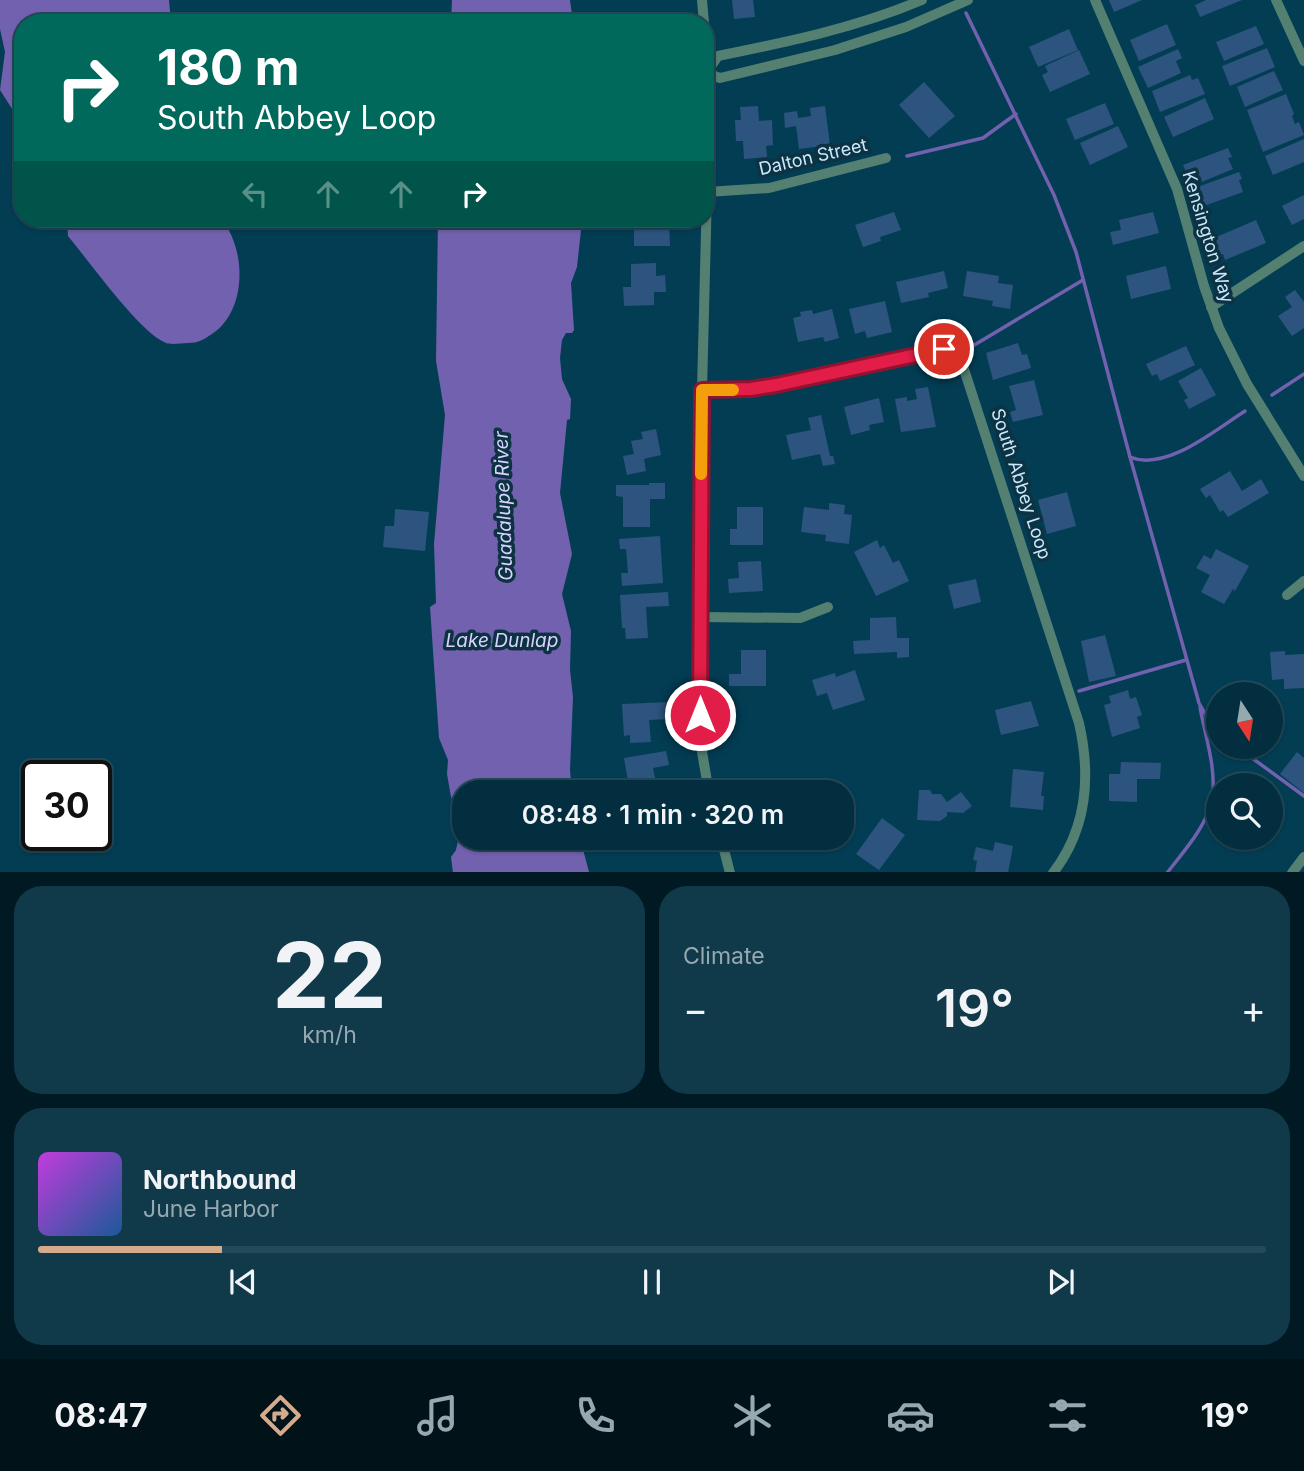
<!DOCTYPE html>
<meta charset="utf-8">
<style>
body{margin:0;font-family:Inter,sans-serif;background:#103a4a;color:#f1f3f6;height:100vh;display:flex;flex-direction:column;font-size:26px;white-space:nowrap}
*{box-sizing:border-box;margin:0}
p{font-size:23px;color:#96a8b0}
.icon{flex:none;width:38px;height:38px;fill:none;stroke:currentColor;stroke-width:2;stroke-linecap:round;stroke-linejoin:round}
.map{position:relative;height:872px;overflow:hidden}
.details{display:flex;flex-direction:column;gap:14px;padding:14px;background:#011923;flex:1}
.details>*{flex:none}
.top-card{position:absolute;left:14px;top:14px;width:700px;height:214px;border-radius:28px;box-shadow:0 2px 5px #0004,0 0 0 2px #234a59;background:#00695c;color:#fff;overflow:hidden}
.needle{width:46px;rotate:168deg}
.controls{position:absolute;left:1206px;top:682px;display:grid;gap:14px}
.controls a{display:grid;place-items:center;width:77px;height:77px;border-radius:50%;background:#022e3f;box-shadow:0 2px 5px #0004,0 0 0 2px #234a59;font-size:35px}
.speed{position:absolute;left:21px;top:760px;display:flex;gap:14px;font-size:35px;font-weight:700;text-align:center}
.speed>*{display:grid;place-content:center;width:91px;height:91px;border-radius:50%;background:#022e3f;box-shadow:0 2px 5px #0004,0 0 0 2px #234a59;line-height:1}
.speed .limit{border:4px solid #111;border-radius:10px;background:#fff;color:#111}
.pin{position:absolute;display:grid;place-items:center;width:60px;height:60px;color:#fff;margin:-30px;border:4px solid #fff;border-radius:50%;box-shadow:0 2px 7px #0007}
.me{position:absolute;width:77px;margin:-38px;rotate:0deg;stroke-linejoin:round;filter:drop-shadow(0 0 5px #0008)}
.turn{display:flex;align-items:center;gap:24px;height:147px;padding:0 28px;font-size:32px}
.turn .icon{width:91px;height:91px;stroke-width:2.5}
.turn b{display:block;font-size:49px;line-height:60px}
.lanes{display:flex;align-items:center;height:66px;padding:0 28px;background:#0003;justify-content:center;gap:35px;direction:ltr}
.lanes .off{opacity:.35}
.big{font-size:52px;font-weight:600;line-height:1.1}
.details .card{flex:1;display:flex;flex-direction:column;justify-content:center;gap:10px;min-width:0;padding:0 24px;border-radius:28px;background:#103a4a}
.details .dial{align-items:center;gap:0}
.dial b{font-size:91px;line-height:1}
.song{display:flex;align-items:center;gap:21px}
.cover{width:84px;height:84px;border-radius:10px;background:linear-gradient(135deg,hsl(290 70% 55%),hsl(210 70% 35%))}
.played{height:7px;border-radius:4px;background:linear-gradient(90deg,#d6ab8b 15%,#234a59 15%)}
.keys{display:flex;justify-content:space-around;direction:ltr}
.heat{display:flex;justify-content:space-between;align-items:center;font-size:38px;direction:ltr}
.details .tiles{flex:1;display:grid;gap:14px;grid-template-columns:1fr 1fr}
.card:last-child{grid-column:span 2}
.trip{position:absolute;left:452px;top:780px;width:402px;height:70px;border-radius:28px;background:#022e3f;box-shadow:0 2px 5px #0004,0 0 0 2px #234a59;font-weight:600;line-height:70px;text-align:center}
.menu{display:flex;height:112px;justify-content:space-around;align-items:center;background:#011219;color:#96a8b0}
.menu .icon{width:49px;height:49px}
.menu .active{color:#d6ab8b}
.menu b{font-size:32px;color:#f1f3f6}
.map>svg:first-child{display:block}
.water{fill:#7261ae}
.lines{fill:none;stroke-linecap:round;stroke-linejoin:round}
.stream{stroke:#7261ae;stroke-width:3.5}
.building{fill:#2c547e}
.minor{stroke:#548071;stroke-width:10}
.route-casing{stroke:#92132f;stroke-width:18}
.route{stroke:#e11d48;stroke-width:12}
.slow{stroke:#f59e0b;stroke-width:12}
.labels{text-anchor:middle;stroke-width:7;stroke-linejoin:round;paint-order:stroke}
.street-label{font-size:18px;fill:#c9e9fb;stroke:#0d3242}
.water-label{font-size:19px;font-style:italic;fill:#d9d3fe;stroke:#0d3242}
</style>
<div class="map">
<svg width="1304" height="873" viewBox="0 0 1304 873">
<rect width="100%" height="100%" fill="#033d54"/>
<g class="water">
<polygon points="0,0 169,0 171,23 23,23 23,126 0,90 5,52 0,29"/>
<polygon points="452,0 570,0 573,23 451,23"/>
<path d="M67 219H221C247 249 247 311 212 334 203 340 198 343 188 343 181 343 172 345 166 343 139 332 89 261 68 236Z"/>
<polygon points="438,219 569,219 576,229 581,230 577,267 571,283 574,330 572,333 566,333 562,340 560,358 562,379 571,399 570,419 567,420 560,493 572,554 562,594 571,631 570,670 573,697 570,770 572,793 464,793 464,838 580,838 589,872 453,873 451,857 456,850 459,836 458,812 451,797 447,774 448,760 439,738 430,607 436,603 434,544 445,415 436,361"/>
</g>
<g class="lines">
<g class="stream">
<polyline points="966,13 1054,195 1076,252 1130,457 1199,703 1208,719 1218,729"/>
<polyline points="907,156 983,138 1016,114"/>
<polyline points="971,347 1083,280"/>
<polyline points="1272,395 1304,374"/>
<path d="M1130 457C1166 472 1215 430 1245 411"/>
<polyline points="1079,691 1186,660"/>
<polyline points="1237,747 1304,796"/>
<path d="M1167 873C1184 851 1207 826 1212 799 1217 769 1205 736 1200 707"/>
</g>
</g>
<g class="building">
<polygon points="732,0 753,0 755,17 734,19"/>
<polygon points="1109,0 1142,0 1114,12"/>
<polygon points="1242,0 1200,17 1195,5 1206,0"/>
<polygon points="667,13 668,23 617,23 617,18"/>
<polygon points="1167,24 1176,45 1139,61 1130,40"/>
<polygon points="1256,26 1264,44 1224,61 1216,42"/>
<polygon points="1069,29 1078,50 1038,67 1029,47"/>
<polygon points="1267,48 1275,67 1230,86 1222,66"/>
<polygon points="1178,49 1182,58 1176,61 1181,73 1148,88 1138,67"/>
<polygon points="1079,50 1090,74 1050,92 1042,75 1048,72 1045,66"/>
<polygon points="1274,71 1283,90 1245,107 1237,87"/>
<polygon points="1190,75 1192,80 1198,78 1205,94 1160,112 1152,91"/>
<polygon points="924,82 955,116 929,138 899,105"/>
<polygon points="1286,94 1294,114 1292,116 1295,124 1299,122 1304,135 1263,152 1247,110"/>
<polygon points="1205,98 1214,119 1173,137 1164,117"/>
<polygon points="1105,103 1114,124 1075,140 1066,119"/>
<polygon points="758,106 759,121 772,120 773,145 766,146 767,157 744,159 743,141 736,141 735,120 741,120 740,107"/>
<polygon points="825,106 830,145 799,149 796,126 785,128 784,113 797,111 798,118 811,116 810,108"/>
<polygon points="1118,126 1128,147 1090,165 1080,143"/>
<polygon points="1304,139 1304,162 1273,175 1265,156"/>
<polygon points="1228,148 1232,157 1228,158 1233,169 1192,186 1183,165"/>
<polygon points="1239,172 1242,179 1239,180 1243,192 1201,207 1195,188"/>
<polygon points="1304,195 1304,219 1292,225 1282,206"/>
<polygon points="894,212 901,230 880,237 881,241 863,247 855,225"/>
<polygon points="1153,212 1159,233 1113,245 1110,232 1121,230 1119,220"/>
<polygon points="634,219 664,219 664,221 669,221 670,246 634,246"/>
<polygon points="1256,220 1266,243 1225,260 1223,254 1214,257 1207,241"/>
<polygon points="656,263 656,276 665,275 666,292 654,292 654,305 624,306 623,287 631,287 631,264"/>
<polygon points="1166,266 1171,289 1131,299 1126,276"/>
<polygon points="944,271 948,288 928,293 929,297 901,303 896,282"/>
<polygon points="967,271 999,276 998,283 1013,285 1010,309 992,306 993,301 963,296"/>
<polygon points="1295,290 1304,302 1304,328 1292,336 1278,316 1292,307 1285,297"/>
<polygon points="885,301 892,332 867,338 865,331 855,334 849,309"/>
<polygon points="832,309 839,338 825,342 823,337 798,342 793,318 801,316 800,312 812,310 813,314"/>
<polygon points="1018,343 1022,355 1027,354 1031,368 993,380 986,353"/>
<polygon points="1186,346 1195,365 1160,381 1157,374 1152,376 1146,364"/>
<polygon points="1201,368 1216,395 1189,409 1184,400 1188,398 1178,381"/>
<polygon points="1034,380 1043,415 1013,422 1010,412 1016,410 1009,386"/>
<polygon points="928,387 936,427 901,432 895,399 907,397 907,401 917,399 915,389"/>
<polygon points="879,398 884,422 869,425 870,430 851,435 844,407"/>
<polygon points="821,415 830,456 833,456 835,464 823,466 820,454 792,460 786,435 811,430 808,418"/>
<polygon points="656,429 661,455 644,459 646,471 627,475 623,456 634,454 631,441 643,439 641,432"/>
<polygon points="1230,471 1242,491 1261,479 1269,493 1228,517 1223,510 1220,512 1210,495 1206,498 1200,489"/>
<polygon points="649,483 665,483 665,499 650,499 650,527 623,527 623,497 616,496 616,485 649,485"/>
<polygon points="1067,492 1076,526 1047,534 1038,500"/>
<polygon points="829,503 845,505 844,514 852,515 849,544 825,541 826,535 801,532 804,507 829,510"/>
<polygon points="737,507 763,507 763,545 730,545 730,529 737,529"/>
<polygon points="395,509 429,512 425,551 383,547 385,526 394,526"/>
<polygon points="660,536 663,583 622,586 621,573 628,573 626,549 620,549 619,539"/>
<polygon points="877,540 880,548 884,545 893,563 899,560 909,581 876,596 854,552"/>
<polygon points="1216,549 1249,566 1235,591 1233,589 1224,604 1201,592 1210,575 1196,568 1204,555 1211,559"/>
<polygon points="761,561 763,591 729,593 728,579 739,578 738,562"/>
<polygon points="976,579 981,602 954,609 948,585"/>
<polygon points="668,592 669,606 646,607 648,638 626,639 625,628 622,628 620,595"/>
<polygon points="896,617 897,638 909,638 909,657 897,658 897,652 854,654 853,641 870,640 870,618"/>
<polygon points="1105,635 1116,676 1089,682 1081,641"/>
<polygon points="741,650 766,650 766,686 729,686 729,674 741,674"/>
<polygon points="1285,651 1285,655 1304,654 1304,688 1284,689 1284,679 1272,680 1270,652"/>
<polygon points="855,670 865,700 833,710 827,693 817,696 812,680 835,673 836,677"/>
<polygon points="1128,690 1130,699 1136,697 1142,715 1137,717 1140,728 1112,737 1104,705 1111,703 1109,696"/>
<polygon points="1031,701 1039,726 1001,735 995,710"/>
<polygon points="670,702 670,719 649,720 651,742 630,743 630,735 624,736 622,704"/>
<polygon points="666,751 669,765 653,768 658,792 630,793 624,758"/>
<polygon points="1297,752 1304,758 1304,793 1280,774"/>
<polygon points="1121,762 1161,763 1160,779 1137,779 1137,802 1109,801 1109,774 1120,774"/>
<polygon points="1013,769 1044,772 1041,796 1044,796 1043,810 1010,807"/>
<polygon points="919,790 930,790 932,794 941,794 947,802 961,792 972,806 963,813 947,812 947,816 940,821 917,820"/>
<polygon points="882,818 905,835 879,870 856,854"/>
<polygon points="995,842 1013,846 1008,873 975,873 977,861 973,860 976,847 993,851"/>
</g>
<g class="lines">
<g class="minor">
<polyline points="702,0 704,23"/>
<path d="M922 0C856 28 787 42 718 56L706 73 720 78 835 50 872 38 906 27 968 0"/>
<polyline points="1095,0 1177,189 1204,286 1219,328 1247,384 1304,476"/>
<polyline points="1276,0 1304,61"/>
<polyline points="705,58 707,192 702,390 700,740 709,793"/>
<polyline points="707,192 769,188 886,158"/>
<polyline points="1211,307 1304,246"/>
<path d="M702 390 751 389 776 385 938 349 953 351 960 357 1079 723C1091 776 1087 829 1053 873"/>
<polyline points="1287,595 1304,581"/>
<polyline points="700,617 800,618 828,607"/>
<polyline points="721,838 730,873"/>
<polyline points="1292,873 1304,857"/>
</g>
</g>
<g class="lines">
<defs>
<polyline id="route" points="700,715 702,390 751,389 776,385 944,349"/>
</defs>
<use href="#route" class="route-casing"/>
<use href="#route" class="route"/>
<polyline class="slow" points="701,474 702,390 733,390"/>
</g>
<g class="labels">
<g class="street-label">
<text transform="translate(813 157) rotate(-13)" y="6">Dalton Street</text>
<text transform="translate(1208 237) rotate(73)" y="6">Kensington Way</text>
<text transform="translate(1021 484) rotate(72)" y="6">South Abbey Loop</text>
</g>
<g class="water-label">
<text transform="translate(503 506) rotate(-92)" y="7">Guadalupe River</text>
<text x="502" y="647">Lake Dunlap</text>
</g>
</g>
</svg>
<div class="controls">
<a><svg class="needle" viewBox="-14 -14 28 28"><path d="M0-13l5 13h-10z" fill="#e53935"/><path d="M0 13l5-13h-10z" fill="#96a8b0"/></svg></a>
<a><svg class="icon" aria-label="search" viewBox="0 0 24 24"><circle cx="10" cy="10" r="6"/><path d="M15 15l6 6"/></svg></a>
</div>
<div class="speed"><div class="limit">30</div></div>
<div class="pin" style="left:944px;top:349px;background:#d93025"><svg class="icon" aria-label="arrive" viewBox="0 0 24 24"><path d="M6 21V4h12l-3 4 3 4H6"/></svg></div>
<svg class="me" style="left:700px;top:715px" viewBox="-20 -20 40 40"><circle r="17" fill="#e11d48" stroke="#fff" stroke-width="3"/><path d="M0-11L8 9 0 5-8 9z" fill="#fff"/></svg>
<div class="trip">08:48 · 1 min · 320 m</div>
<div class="top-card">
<div class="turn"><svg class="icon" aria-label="right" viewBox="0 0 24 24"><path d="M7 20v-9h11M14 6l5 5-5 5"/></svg><div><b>180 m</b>South Abbey Loop</div></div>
<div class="lanes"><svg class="icon off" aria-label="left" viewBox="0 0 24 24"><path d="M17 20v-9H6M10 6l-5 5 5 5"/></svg><svg class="icon off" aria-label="ahead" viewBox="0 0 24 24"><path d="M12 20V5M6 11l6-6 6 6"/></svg><svg class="icon off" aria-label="ahead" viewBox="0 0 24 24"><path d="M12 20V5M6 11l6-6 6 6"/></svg><svg class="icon" aria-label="right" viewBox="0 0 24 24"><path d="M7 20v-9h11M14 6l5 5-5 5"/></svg></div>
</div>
</div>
<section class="details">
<div class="tiles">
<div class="card dial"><b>22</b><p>km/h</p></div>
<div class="card"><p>Climate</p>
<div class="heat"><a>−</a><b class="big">19°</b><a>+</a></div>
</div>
<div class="card">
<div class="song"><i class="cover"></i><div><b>Northbound</b><p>June Harbor</p></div></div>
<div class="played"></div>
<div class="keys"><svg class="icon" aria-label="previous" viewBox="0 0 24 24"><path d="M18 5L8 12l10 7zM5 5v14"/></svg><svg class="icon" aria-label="pause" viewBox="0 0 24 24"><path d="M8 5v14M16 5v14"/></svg><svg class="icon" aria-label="next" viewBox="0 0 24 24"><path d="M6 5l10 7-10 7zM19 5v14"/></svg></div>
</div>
</div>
</section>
<nav class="menu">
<b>08:47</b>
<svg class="icon active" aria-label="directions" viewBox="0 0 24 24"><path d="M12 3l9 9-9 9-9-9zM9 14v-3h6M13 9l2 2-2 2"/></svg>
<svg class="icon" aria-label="music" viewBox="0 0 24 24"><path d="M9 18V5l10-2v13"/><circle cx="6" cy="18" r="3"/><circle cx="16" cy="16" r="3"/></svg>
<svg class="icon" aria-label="phone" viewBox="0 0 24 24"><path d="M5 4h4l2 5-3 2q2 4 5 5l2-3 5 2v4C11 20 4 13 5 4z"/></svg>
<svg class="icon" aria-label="climate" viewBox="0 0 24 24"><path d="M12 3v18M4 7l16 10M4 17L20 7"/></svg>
<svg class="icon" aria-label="car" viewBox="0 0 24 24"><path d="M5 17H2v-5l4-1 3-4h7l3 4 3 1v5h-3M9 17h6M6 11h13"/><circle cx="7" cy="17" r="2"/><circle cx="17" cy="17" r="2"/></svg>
<svg class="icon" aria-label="filters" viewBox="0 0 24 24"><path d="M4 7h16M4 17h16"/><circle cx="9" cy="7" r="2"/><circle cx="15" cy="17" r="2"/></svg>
<b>19°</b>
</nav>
